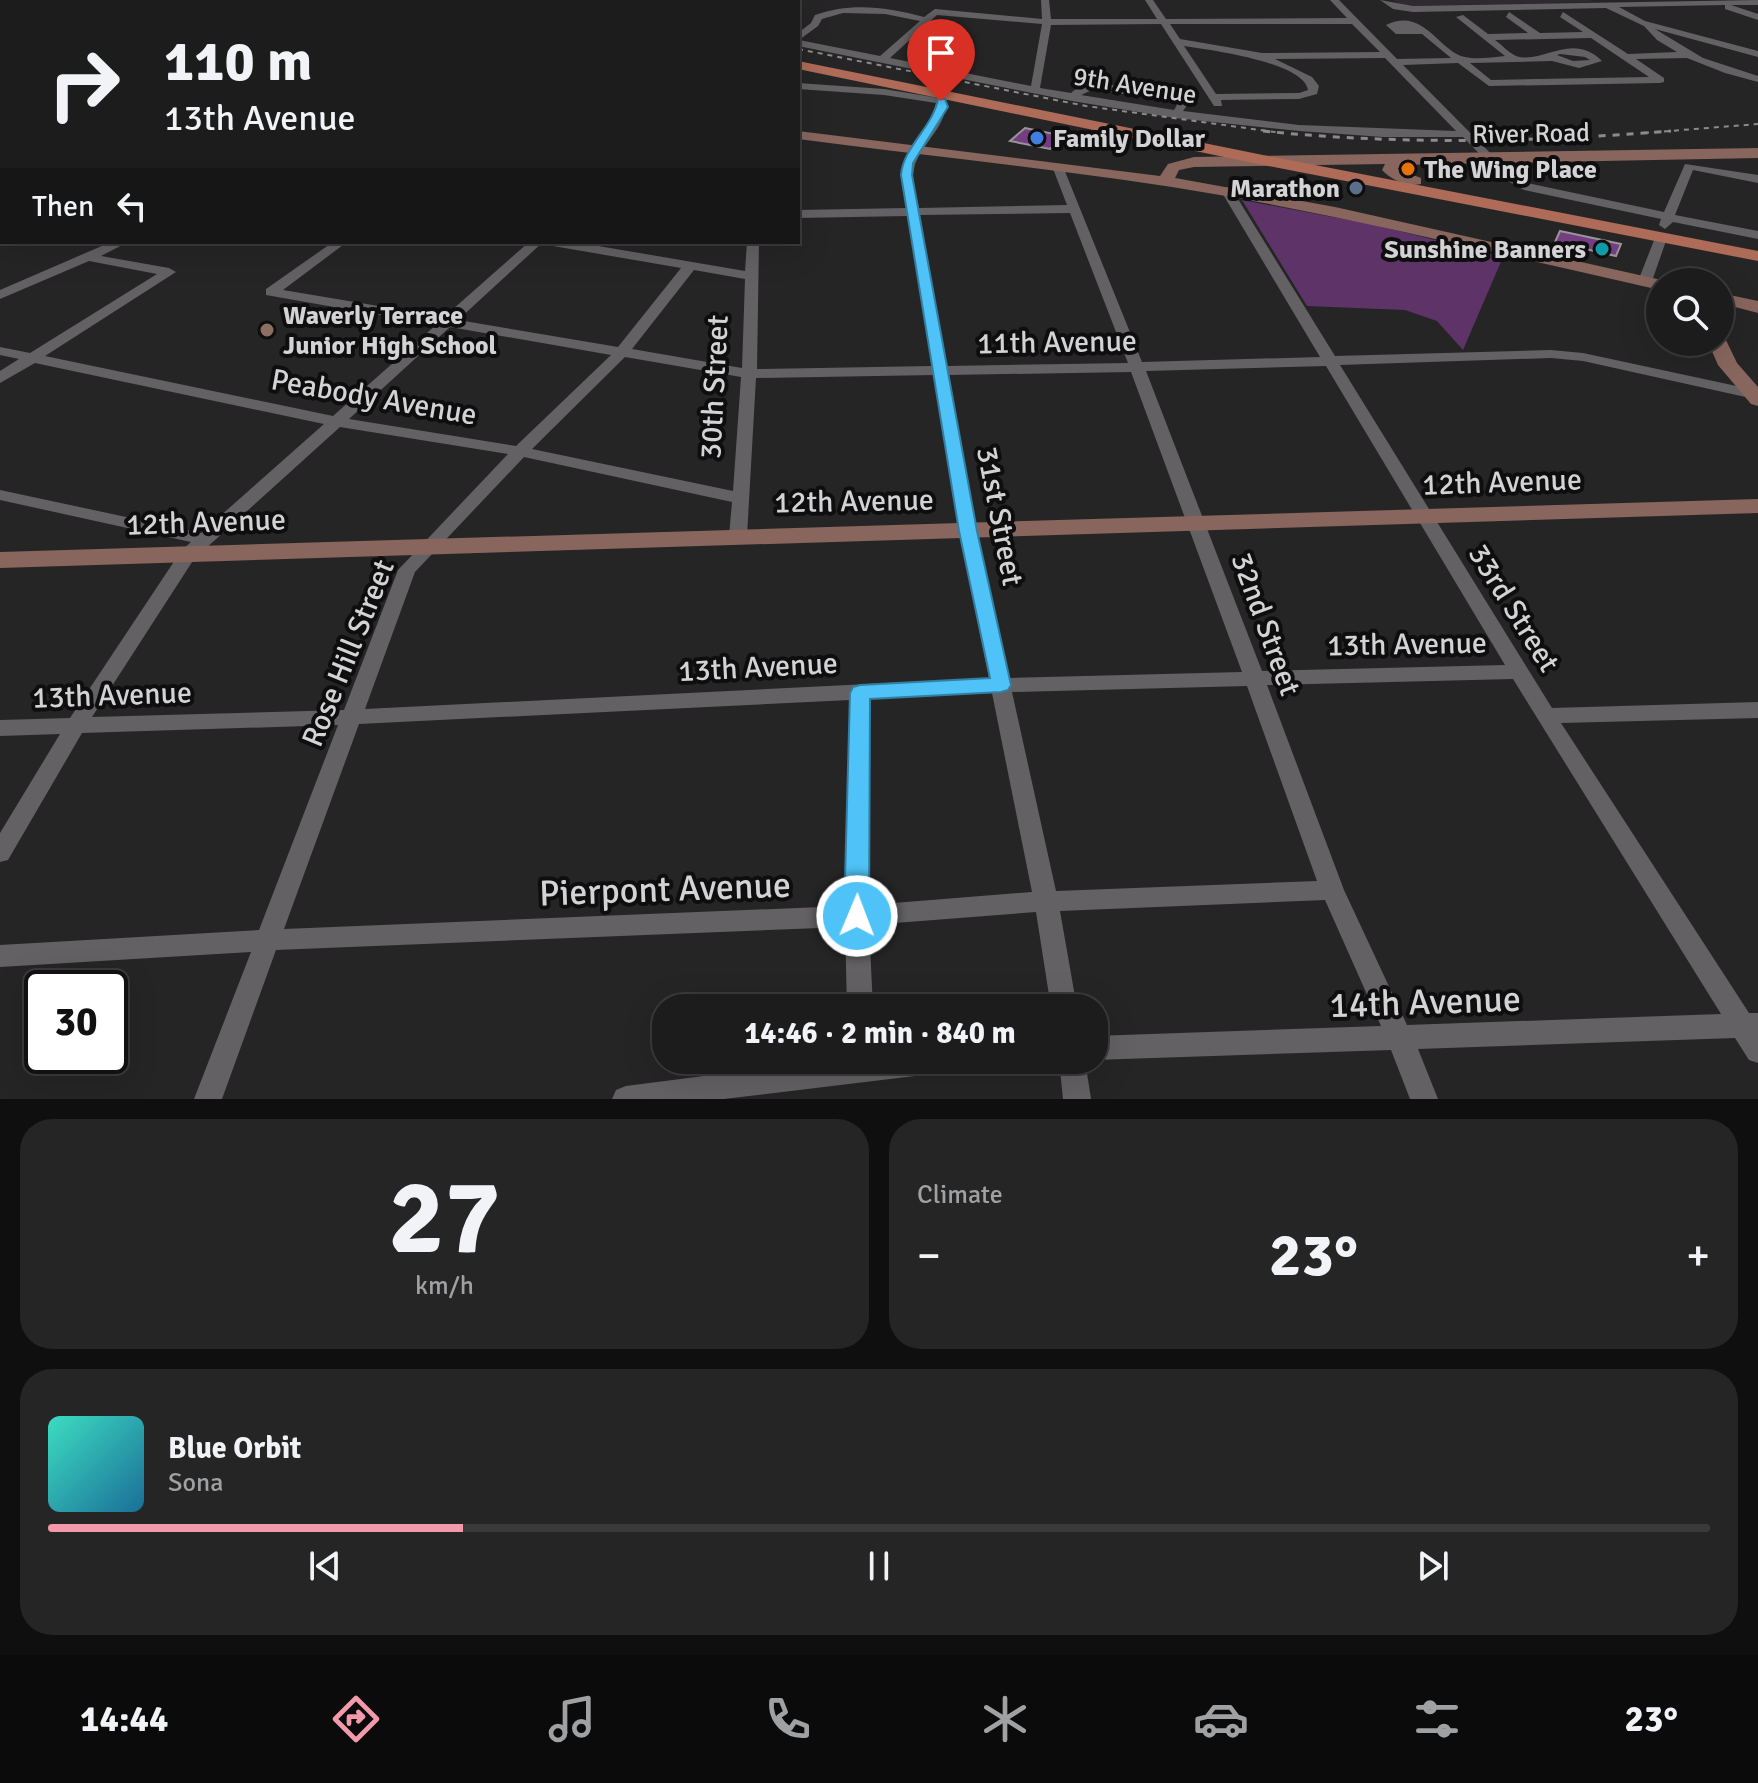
<!DOCTYPE html>
<meta charset="utf-8">
<style>
body{margin:0;font-family:Signika,sans-serif;background:#252525;color:#f1f3f6;height:100vh;display:flex;flex-direction:column;font-size:30px;white-space:nowrap}
*{box-sizing:border-box;margin:0}
p{font-size:26px;color:#a0a1a3}
.icon{flex:none;width:44px;height:44px;fill:none;stroke:currentColor;stroke-width:2;stroke-linecap:round;stroke-linejoin:round}
.map{position:relative;height:1099px;overflow:hidden}
.drawer{display:flex;flex-direction:column;gap:20px;padding:20px;background:#0f0f0f;flex:1}
.drawer>*{flex:none}
.hud{position:absolute;left:0px;top:0px;width:800px;height:244px;box-shadow:0 8px 32px #0002,0 0 0 2px #3a3a3b;background:#1c1c1c;color:#f1f3f6;overflow:hidden}
.controls{position:absolute;left:1646px;top:268px;display:grid;gap:16px}
.controls a{display:grid;place-items:center;width:88px;height:88px;border-radius:50%;background:#1c1c1c;box-shadow:0 8px 32px #0002,0 0 0 2px #3a3a3b;font-size:40px}
.speed{position:absolute;left:24px;top:970px;display:flex;gap:16px;font-size:40px;font-weight:700;text-align:center}
.speed>*{display:grid;place-content:center;width:104px;height:104px;border-radius:50%;background:#1c1c1c;box-shadow:0 8px 32px #0002,0 0 0 2px #3a3a3b;line-height:1}
.speed .limit{border:4px solid #111;border-radius:12px;background:#fff;color:#111}
.pin{position:absolute;display:grid;place-items:center;width:68px;height:68px;color:#fff;margin:-82px -34px;border-radius:50% 50% 50% 0;rotate:-45deg;box-shadow:0 0 8px #0007}
.pin .icon{rotate:45deg}
.me{position:absolute;width:88px;margin:-44px;rotate:1deg;stroke-linejoin:round;filter:drop-shadow(0 0 6px #0008)}
.turn{display:flex;align-items:center;gap:28px;height:168px;padding:0 32px;font-size:36px}
.turn .icon{width:104px;height:104px;stroke-width:2.5}
.turn b{display:block;font-size:56px;line-height:68px}
.then{display:flex;align-items:center;height:76px;padding:0 32px;background:#0003;gap:16px;font-size:30px}
.big{font-size:60px;font-weight:800;line-height:1.1}
.drawer .tile{flex:1;display:flex;flex-direction:column;justify-content:center;gap:12px;min-width:0;padding:0 28px;border-radius:32px;background:#252525}
.drawer .dial{align-items:center;gap:0}
.dial b{font-size:104px;line-height:1}
.song{display:flex;align-items:center;gap:24px}
.cover{width:96px;height:96px;border-radius:12px;background:linear-gradient(135deg,hsl(170 70% 55%),hsl(200 70% 35%))}
.played{height:8px;border-radius:4px;background:linear-gradient(90deg,#f39aaa 25%,#3a3a3b 25%)}
.keys{display:flex;justify-content:space-around;direction:ltr}
.heat{display:flex;justify-content:space-between;align-items:center;font-size:44px;direction:ltr}
.drawer .tiles{flex:1;display:grid;gap:20px;grid-template-columns:1fr 1fr}
.tile:last-child{grid-column:span 2}
.trip{position:absolute;left:652px;top:994px;width:456px;height:80px;border-radius:32px;background:#1c1c1c;box-shadow:0 8px 32px #0002,0 0 0 2px #3a3a3b;font-weight:800;line-height:80px;text-align:center}
.dock{display:flex;height:128px;justify-content:space-around;align-items:center;background:#0b0b0b;color:#a0a1a3}
.dock .icon{width:56px;height:56px}
.dock .current{color:#f39aaa}
.dock b{font-size:36px;color:#f1f3f6}
.map>svg:first-child{display:block}
.built{fill:#2f2930}
.green{fill:#5d3368}
.building{fill:#753e83;stroke:#979598;stroke-width:2}
.lines{fill:none;stroke-linecap:round;stroke-linejoin:round}
.street{fill:#636163;fill-rule:evenodd}
.secondary{fill:#88665e;fill-rule:evenodd}
.primary{fill:#ae6b58;fill-rule:evenodd}
.rail-far1{stroke:#8c8b8c;stroke-width:2;stroke-dasharray:5 5;stroke-linecap:butt}
.rail{stroke:#8c8b8c;stroke-width:3;stroke-dasharray:7 7;stroke-linecap:butt}
.route{fill:#4fc3f7;stroke:#337fa1;stroke-width:2}
.shop-dot{fill:#3f7fe0;stroke:#0f0e0f;stroke-width:3}
.food-dot{fill:#e8710a;stroke:#0f0e0f;stroke-width:3}
.service-dot{fill:#5c6f8a;stroke:#0f0e0f;stroke-width:3}
.culture-dot{fill:#0f9aa8;stroke:#0f0e0f;stroke-width:3}
.education-dot{fill:#8d6e63;stroke:#0f0e0f;stroke-width:3}
.labels{text-anchor:middle;stroke-width:8;stroke-linejoin:round;paint-order:stroke}
.far-street-label{font-size:26px;fill:#d3d2d4;stroke:#0f0e0f}
.far-poi-label{font-size:26px;font-weight:bold;fill:#d3d2d4;stroke:#0f0e0f;text-anchor:start}
.street-label{font-size:30px;fill:#d3d2d4;stroke:#0f0e0f}
.near-street-label{font-size:36px;fill:#d3d2d4;stroke:#0f0e0f}
</style>
<div class="map">
<svg width="1758" height="1099" viewBox="0 0 1758 1099">
<rect width="100%" height="100%" fill="#262526"/>
<polygon class="built" points="1393,0 1590,0 1593,2 1403,6"/>
<polygon class="green" points="1242,200 1375,225 1503,257 1463,350 1437,321 1405,310 1307,306"/>
<g class="building">
<polygon points="1025,128 1064,136 1050,149 1010,141"/>
<polygon points="1560,231 1621,244 1616,256 1555,242"/>
</g>
<g class="lines">
<g class="street">
<polygon points="3,0 13,0 2,3"/>
<path d="M1041 0H1049L1051 19H1157L1145 0H1153L1166 19 1347 18 1330 0H1339L1397 59 1451 58 1422 34H1396L1386 25C1424 6 1439 52 1465 57 1477 60 1492 57 1505 56L1456 17 1463 15 1488 34 1528 33 1506 17 1509 12 1540 33 1583 32 1560 17 1563 12 1628 54 1677 52 1657 40 1644 26 1606 8 1413 12 1393 9 1380 0 1413 6 1758 0V5H1731L1758 14V20L1725 9V5L1619 7 1645 21 1758 51V57L1655 29 1703 58 1758 76V82L1725 73 1687 58 1636 59 1664 78V82L1660 83 1489 86 1458 63 1403 65 1512 175 1532 184 1664 212 1685 164 1758 175V183L1693 170 1675 215 1758 231V239L1673 222 1665 229 1659 225 1661 219 1524 190 1504 179 1463 137H1383L1299 131 1175 118 1072 101 798 46V33L811 23 815 15C851 2 887 7 924 17L935 9 1042 19ZM843 13 885 14 920 21 880 56 799 40 818 26 822 19ZM937 15 1042 24 1031 86 890 58ZM1161 24 1214 106H1222L1221 100 1299 99 1317 94 1319 86 1312 77 1275 59 1385 58 1456 131 1299 125 1183 111 1188 104 1182 98C1156 92 1090 74 1071 93L1040 88 1051 25ZM1170 24H1352L1380 52 1262 53 1180 39ZM1591 38 1649 77 1491 80 1470 63 1552 61 1579 68 1602 61C1571 31 1543 65 1516 56 1509 53 1501 44 1495 40ZM1184 46C1210 50 1304 62 1308 90L1299 93 1216 94ZM1560 54 1585 57 1590 60 1573 61 1557 55ZM1094 89 1175 103 1177 105 1174 110 1081 95Z"/>
<polygon points="2,53 2,59 0,60 0,54"/>
<path d="M798 83 884 89 945 99C950 126 919 144 914 169 911 181 917 196 919 208L1067 205 1052 166 1062 164 1142 362 1320 357 1221 191 1227 187 1233 191 1335 356 1551 350 1583 353 1755 390 1758 393 1750 398 1583 361 1551 358 1340 365 1552 708 1758 702V718L1561 723 1749 1013H1758V1063L1749 1060 1735 1038 1418 1049 1438 1099H1410L1391 1050 1094 1060H1093L1094 1036 1381 1026 1325 900 1060 911 1077 1008H1051L1036 912 869 925 873 1008H847L845 927 276 950 222 1099H194L251 952 0 967V945L259 930 338 725 82 733 8 860 0 862V833L60 734 0 736V720L70 718 181 551 191 542 0 500V490L201 533 324 424 35 363 0 383V371L19 359 0 355V347L30 353 157 274 89 261 0 299V290L111 242H128L101 256 169 268 176 272 45 356 333 416 436 325 266 295V289L333 242H347L283 290 444 317 529 242H543L458 320 618 347 681 268 553 246 547 242H575L745 271 747 242H759L757 369 932 366 908 216 798 218V210L907 208C905 196 900 183 902 171 906 145 932 130 936 103L884 95 798 89ZM1070 213 1128 363 947 366 920 215ZM694 270 745 279 742 368 632 349ZM450 327 611 355 516 446 349 419ZM625 357 741 377 733 491 532 449ZM1326 366 1505 665 1262 671 1146 371ZM1131 372 1242 672 1009 678 977 531 949 375ZM934 375 959 531 989 678 365 709 415 572 524 457 732 502 729 536 738 542 747 536 756 378ZM340 427 508 454 398 570 344 710 92 717 194 559ZM1513 679 1539 721 1721 1014 1407 1025 1344 890 1267 685ZM1247 686 1317 881 1056 891 1012 692ZM992 693 1032 892 869 905 870 699ZM850 700 845 906 284 929 359 724Z"/>
<rect x="0" y="134" width="2" height="6"/>
<polygon points="2,216 2,224 0,225 0,217"/>
<rect x="0" y="232" width="2" height="8"/>
<polygon points="1661,234 1667,238 1652,281 1645,285 1640,284 1638,281 1655,238"/>
<polygon points="827,1060 961,1060 957,1069 948,1072 724,1099 612,1099 616,1090 626,1086"/>
<polygon points="1059,1060 1085,1060 1091,1099 1063,1099"/>
</g>
<g class="secondary">
<rect x="0" y="36" width="2" height="8"/>
<path d="M798 131 1160 176 1168 164 1194 157 1758 148V158L1400 165 1398 169 1421 178V184C1407 187 1391 180 1382 170L1385 164 1194 167 1179 170 1175 178 1335 207 1666 281 1660 282V290C1516 258 1372 222 1226 196 1084 171 941 158 798 139Z"/>
<polygon points="1720,293 1758,301 1758,313 1720,303"/>
<polygon points="1720,337 1725,338 1737,363 1758,387 1758,406 1751,404 1718,365 1708,342 1720,342"/>
<polygon points="1758,499 1758,513 0,568 0,552"/>
</g>
<g class="primary">
<polygon points="487,0 506,0 508,2 489,2"/>
<polygon points="518,0 537,0 539,2 520,2"/>
<polygon points="798,61 1263,155 1758,251 1758,261 1263,165 798,69"/>
</g>
<g class="rail-far1">
<polyline points="559,0 569,2"/>
<polyline points="798,49 1086,106 1282,133"/>
<polyline points="1644,133 1758,124"/>
</g>
<path class="rail" d="M1263 131C1399 145 1534 142 1671 131"/>
</g>
<path class="route" d="M938 99H945L948 107 913 163 912 175 977 531 1011 685 1008 690 1001 692 870 699 869 916 865 923 857 926 848 923 844 916 850 693 853 687 860 685 990 678 959 531 901 175C903 147 933 127 938 99Z"/>
<circle class="shop-dot" cx="1037" cy="138" r="8"/>
<circle class="food-dot" cx="1408" cy="169" r="8"/>
<circle class="service-dot" cx="1356" cy="188" r="8"/>
<circle class="culture-dot" cx="1602" cy="249" r="8"/>
<circle class="education-dot" cx="267" cy="330" r="8"/>
<g class="labels">
<g class="far-street-label">
<text transform="translate(1135 85) rotate(9)" y="9">9th Avenue</text>
<text transform="translate(1531 133) rotate(-1)" y="9">River Road</text>
</g>
<g class="far-poi-label">
<text x="1053" y="147">Family Dollar</text>
<text x="1424" y="178">The Wing Place</text>
<text x="1340" y="197" text-anchor="end">Marathon</text>
<text x="1586" y="258" text-anchor="end">Sunshine Banners</text>
<text x="283" y="324">Waverly Terrace<tspan x="283" dy="30">Junior High School</tspan></text>
</g>
<g class="street-label">
<text transform="translate(1057 342) rotate(-1)" y="10">11th Avenue</text>
<text transform="translate(714 387) rotate(-87)" y="10">30th Street</text>
<text transform="translate(374 397) rotate(10)" y="10">Peabody Avenue</text>
<text transform="translate(1502 482) rotate(-2)" y="10">12th Avenue</text>
<text transform="translate(854 501) rotate(-1)" y="10">12th Avenue</text>
<text transform="translate(1000 516) rotate(79)" y="10">31st Street</text>
<text transform="translate(206 522) rotate(-2)" y="10">12th Avenue</text>
<text transform="translate(1514 608) rotate(58)" y="10">33rd Street</text>
<text transform="translate(1266 624) rotate(70)" y="10">32nd Street</text>
<text transform="translate(1407 644) rotate(-1)" y="10">13th Avenue</text>
<text transform="translate(348 653) rotate(-68)" y="10">Rose Hill Street</text>
<text transform="translate(758 667) rotate(-3)" y="10">13th Avenue</text>
<text transform="translate(112 695) rotate(-2)" y="10">13th Avenue</text>
</g>
<g class="near-street-label">
<text transform="translate(665 888) rotate(-2)" y="13">Pierpont Avenue</text>
<text transform="translate(1425 1001) rotate(-2)" y="13">14th Avenue</text>
</g>
</g>
</svg>
<div class="controls">
<a><svg class="icon" aria-label="search" viewBox="0 0 24 24"><circle cx="10" cy="10" r="6"/><path d="M15 15l6 6"/></svg></a>
</div>
<div class="speed"><div class="limit">30</div></div>
<div class="pin" style="left:941px;top:101px;background:#d93025"><svg class="icon" aria-label="arrive" viewBox="0 0 24 24"><path d="M6 21V4h12l-3 4 3 4H6"/></svg></div>
<svg class="me" style="left:857px;top:916px" viewBox="-20 -20 40 40"><circle r="17" fill="#4fc3f7" stroke="#fff" stroke-width="3"/><path d="M0-11L8 9 0 5-8 9z" fill="#fff"/></svg>
<div class="trip">14:46 · 2 min · 840 m</div>
<div class="hud">
<div class="turn"><svg class="icon" aria-label="right" viewBox="0 0 24 24"><path d="M7 20v-9h11M14 6l5 5-5 5"/></svg><div><b>110 m</b>13th Avenue</div></div>
<div class="then">Then<svg class="icon" aria-label="left" viewBox="0 0 24 24"><path d="M17 20v-9H6M10 6l-5 5 5 5"/></svg></div>
</div>
</div>
<section class="drawer">
<div class="tiles">
<div class="tile dial"><b>27</b><p>km/h</p></div>
<div class="tile"><p>Climate</p>
<div class="heat"><a>−</a><b class="big">23°</b><a>+</a></div>
</div>
<div class="tile">
<div class="song"><i class="cover"></i><div><b>Blue Orbit</b><p>Sona</p></div></div>
<div class="played"></div>
<div class="keys"><svg class="icon" aria-label="previous" viewBox="0 0 24 24"><path d="M18 5L8 12l10 7zM5 5v14"/></svg><svg class="icon" aria-label="pause" viewBox="0 0 24 24"><path d="M8 5v14M16 5v14"/></svg><svg class="icon" aria-label="next" viewBox="0 0 24 24"><path d="M6 5l10 7-10 7zM19 5v14"/></svg></div>
</div>
</div>
</section>
<nav class="dock">
<b>14:44</b>
<svg class="icon current" aria-label="directions" viewBox="0 0 24 24"><path d="M12 3l9 9-9 9-9-9zM9 14v-3h6M13 9l2 2-2 2"/></svg>
<svg class="icon" aria-label="music" viewBox="0 0 24 24"><path d="M9 18V5l10-2v13"/><circle cx="6" cy="18" r="3"/><circle cx="16" cy="16" r="3"/></svg>
<svg class="icon" aria-label="phone" viewBox="0 0 24 24"><path d="M5 4h4l2 5-3 2q2 4 5 5l2-3 5 2v4C11 20 4 13 5 4z"/></svg>
<svg class="icon" aria-label="climate" viewBox="0 0 24 24"><path d="M12 3v18M4 7l16 10M4 17L20 7"/></svg>
<svg class="icon" aria-label="car" viewBox="0 0 24 24"><path d="M5 17H2v-5l4-1 3-4h7l3 4 3 1v5h-3M9 17h6M6 11h13"/><circle cx="7" cy="17" r="2"/><circle cx="17" cy="17" r="2"/></svg>
<svg class="icon" aria-label="filters" viewBox="0 0 24 24"><path d="M4 7h16M4 17h16"/><circle cx="9" cy="7" r="2"/><circle cx="15" cy="17" r="2"/></svg>
<b>23°</b>
</nav>
